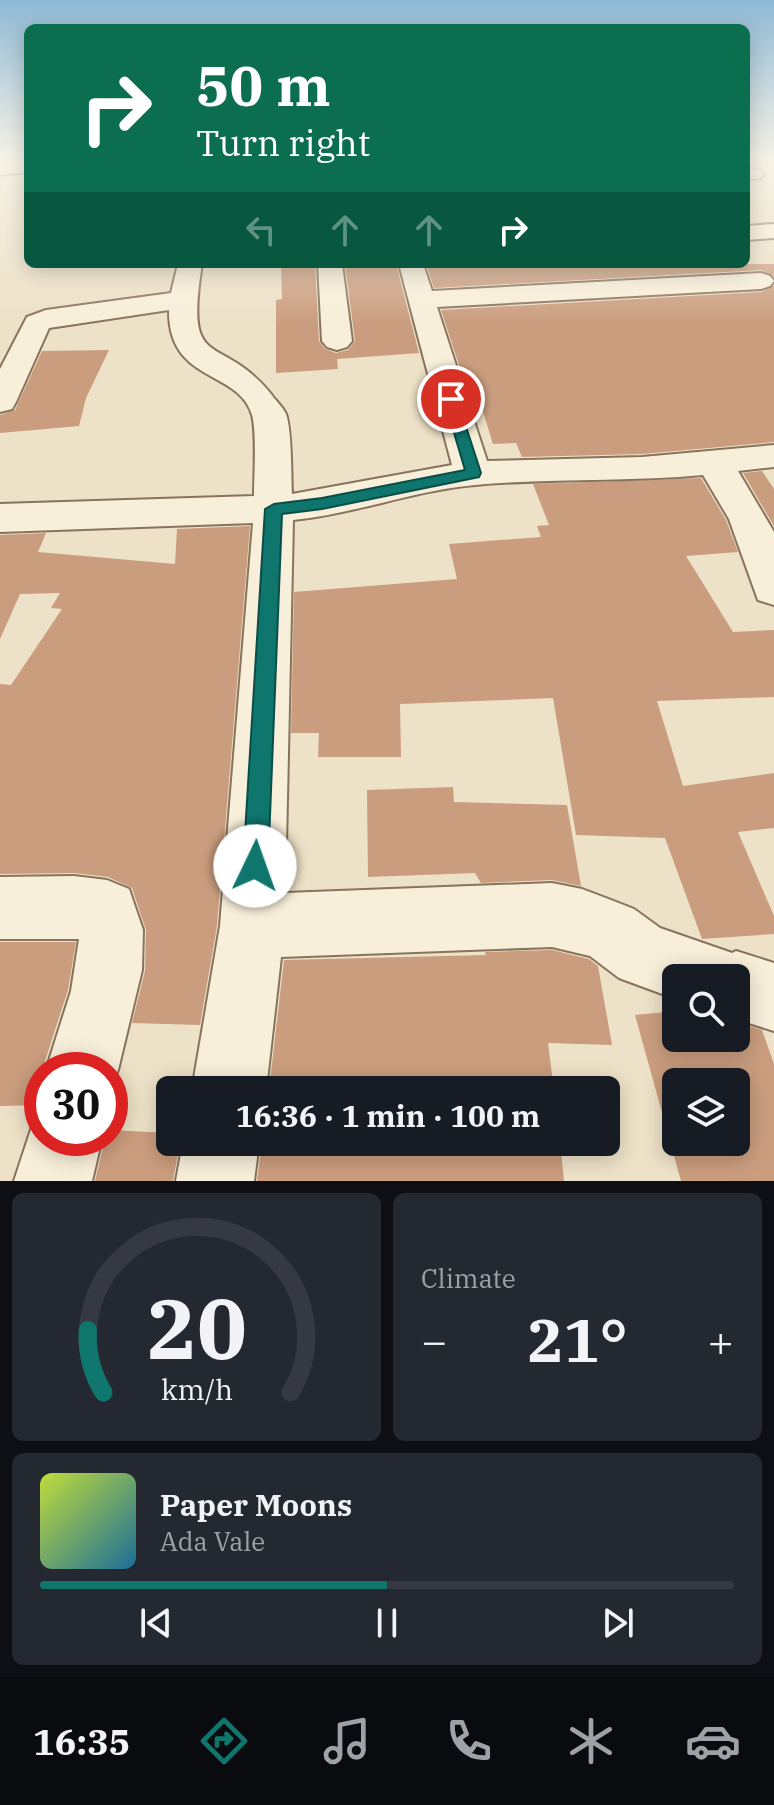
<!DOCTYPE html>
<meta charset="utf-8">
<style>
body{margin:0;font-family:"IBM Plex Serif",serif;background:#242831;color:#f1f3f6;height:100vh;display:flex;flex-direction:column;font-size:30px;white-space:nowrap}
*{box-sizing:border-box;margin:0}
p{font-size:26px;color:#9ea1a6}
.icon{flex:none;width:44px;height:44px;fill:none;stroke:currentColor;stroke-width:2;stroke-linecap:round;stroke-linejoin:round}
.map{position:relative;height:1181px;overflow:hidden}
.panel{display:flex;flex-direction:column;gap:12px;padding:12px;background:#0d0f14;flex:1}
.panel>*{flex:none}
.hud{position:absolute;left:24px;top:24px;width:726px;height:244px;border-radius:12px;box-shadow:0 4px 20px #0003;background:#0b6e4f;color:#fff;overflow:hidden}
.fabs{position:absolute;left:662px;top:964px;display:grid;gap:16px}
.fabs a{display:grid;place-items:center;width:88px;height:88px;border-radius:12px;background:#171b24;box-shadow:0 4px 20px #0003;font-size:40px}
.speed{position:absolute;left:24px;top:1052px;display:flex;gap:16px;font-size:40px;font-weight:700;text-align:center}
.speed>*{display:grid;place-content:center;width:104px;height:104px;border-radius:50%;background:#171b24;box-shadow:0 4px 20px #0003;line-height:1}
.speed .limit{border:12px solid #d22;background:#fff;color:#111}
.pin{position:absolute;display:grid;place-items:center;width:68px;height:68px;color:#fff;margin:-34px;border:4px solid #fff;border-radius:50%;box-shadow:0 2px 8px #0007}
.me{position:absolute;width:88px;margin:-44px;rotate:3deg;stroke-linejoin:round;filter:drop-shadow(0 0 6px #0008)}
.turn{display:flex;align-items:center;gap:28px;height:168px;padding:0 40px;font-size:36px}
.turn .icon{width:104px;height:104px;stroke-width:2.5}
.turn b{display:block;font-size:56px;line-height:68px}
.lanes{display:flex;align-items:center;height:76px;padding:0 40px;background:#0003;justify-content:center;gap:40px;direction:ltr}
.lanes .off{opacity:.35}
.big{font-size:60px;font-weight:800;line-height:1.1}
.panel .card{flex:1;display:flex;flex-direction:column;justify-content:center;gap:12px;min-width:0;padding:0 28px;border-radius:12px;background:#242831}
.panel .dial{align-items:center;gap:0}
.dial svg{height:208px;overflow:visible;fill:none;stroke:#363941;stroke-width:7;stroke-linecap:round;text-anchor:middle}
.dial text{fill:#f1f3f6;stroke:none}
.song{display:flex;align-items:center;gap:24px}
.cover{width:96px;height:96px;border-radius:12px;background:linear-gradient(135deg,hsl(70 70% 55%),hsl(200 70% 35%))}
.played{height:8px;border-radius:4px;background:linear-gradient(90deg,#0f766e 50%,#363941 50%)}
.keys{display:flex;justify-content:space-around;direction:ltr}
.heat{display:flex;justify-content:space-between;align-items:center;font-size:44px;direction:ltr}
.panel .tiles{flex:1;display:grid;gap:12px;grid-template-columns:1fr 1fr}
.card:last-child{grid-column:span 2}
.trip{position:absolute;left:156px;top:1076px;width:464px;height:80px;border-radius:12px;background:#171b24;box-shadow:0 4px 20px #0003;font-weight:800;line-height:80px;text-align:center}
.dock{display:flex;height:128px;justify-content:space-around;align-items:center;background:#090b0e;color:#9ea1a6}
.dock .icon{width:56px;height:56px}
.dock .on{color:#0f766e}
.dock b{font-size:36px;color:#f1f3f6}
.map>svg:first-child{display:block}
.building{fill:#ca9d7e;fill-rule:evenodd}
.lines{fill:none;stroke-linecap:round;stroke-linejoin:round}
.minor-casing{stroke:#88735d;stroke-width:4}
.tertiary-casing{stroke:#88735d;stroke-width:4}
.minor{fill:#f8efda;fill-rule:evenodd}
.tertiary{fill:#f8efda;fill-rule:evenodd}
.route{fill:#0f766e;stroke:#0a4d48;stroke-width:2}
</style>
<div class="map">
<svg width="774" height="1181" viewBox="0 0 774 1181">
<rect width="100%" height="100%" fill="#ede1c7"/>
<g class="building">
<polygon points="281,264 315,264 319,341 325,349 336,353 348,350 355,341 345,264 396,264 419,353 337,359 338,369 276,373 276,300 282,299"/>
<polygon points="426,264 774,264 774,276 761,270 434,288"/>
<polygon points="774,286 774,442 642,454 522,457 516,443 493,444 480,402 471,402 441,310 761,292"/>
<polygon points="109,350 86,398 79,426 0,433 0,415 15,410 42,351"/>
<polygon points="762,471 774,489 774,526 743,473"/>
<polygon points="701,478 726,520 738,552 686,556 733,632 774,630 774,697 657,701 683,786 774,773 774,828 738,832 774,916 774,934 702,939 665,838 576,835 553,698 400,704 401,757 318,757 319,733 291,733 294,592 457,579 449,544 541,537 537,526 549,525 533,484"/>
<polygon points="250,526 217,926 200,1025 132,1023 145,971 146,930 132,888 108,877 74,873 0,874 0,684 11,685 62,609 51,608 60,593 20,594 0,639 0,535 46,533 38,552 175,564 177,529"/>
<polygon points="453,787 454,802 567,805 581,886 552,880 481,883 475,873 368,877 367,790"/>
<polygon points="0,942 76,942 68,990 42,1070 42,1105 0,1106"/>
<polygon points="552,950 589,959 598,966 612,1045 548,1043 554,1090 269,1090 284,960 486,955 485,952"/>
<path d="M676 1011V1038H736V1022L762 1030 774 1064V1181H681L635 1015ZM676 1082H736V1142H676Z"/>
<polygon points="110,1130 170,1133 170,1142 180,1142 173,1181 95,1181 105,1138 110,1138"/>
<polygon points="262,1142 560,1142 564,1181 257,1181"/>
</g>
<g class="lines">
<defs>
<g id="minor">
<polygon points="746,168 761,170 764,174 761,178 746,180"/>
<polygon points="774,224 774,238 746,240 746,226"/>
<path d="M178 264H202C184 376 219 330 271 394 275 400 283 407 286 414 292 431 291 474 292 494L452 465 399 264H423L432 291 761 273 770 276 774 281 770 286 761 289 437 307 487 461 642 457 774 445V467L738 471 774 532V605L758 600 729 519 703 475C627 482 551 478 475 485 416 490 354 514 293 520L285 893 552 883 582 889 611 900 634 909 660 928 732 953 736 951 774 963V1031L736 1019V978H676V999L619 978 590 956 552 947 281 957 266 1090H192L220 926 253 523 0 532V504L254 496C254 476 257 433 252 415 239 369 168 384 169 310L49 328 16 402 12 409 0 412V369L27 317 46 310 171 293Z"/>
<polygon points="318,264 342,264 352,341 347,347 337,350 327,347 322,341"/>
<polygon points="74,876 107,880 129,889 143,930 142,970 118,1070 110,1090 110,1070 46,1070 71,991 79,939 0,939 0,877"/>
<polygon points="42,1109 42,1138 102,1138 92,1181 14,1181 37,1111"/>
<polygon points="183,1142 259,1142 254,1181 176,1181"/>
</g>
<polygon id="tertiary" points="28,160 28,172 0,175 0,163"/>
</defs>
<use href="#minor" class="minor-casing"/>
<use href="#tertiary" class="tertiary-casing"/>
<use href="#minor" class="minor"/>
<use href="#tertiary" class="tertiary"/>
</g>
<linearGradient id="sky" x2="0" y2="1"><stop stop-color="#8eb9d5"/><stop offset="0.49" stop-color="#f7f2e6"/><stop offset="1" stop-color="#f7f2e6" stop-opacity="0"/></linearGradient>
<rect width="774" height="325" fill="url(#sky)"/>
<polygon class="route" points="451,395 457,399 481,473 479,477 322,509 282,514 268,866 264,875 255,879 247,875 243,866 265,509 274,504 322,498 465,470 444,399"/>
</svg>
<div class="fabs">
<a><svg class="icon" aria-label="search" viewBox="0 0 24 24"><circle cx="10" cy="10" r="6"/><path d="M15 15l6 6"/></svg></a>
<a><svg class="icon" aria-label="layers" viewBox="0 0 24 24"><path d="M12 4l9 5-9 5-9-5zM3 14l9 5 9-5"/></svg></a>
</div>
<div class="speed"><div class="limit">30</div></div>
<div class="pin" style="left:451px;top:399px;background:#d93025"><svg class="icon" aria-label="arrive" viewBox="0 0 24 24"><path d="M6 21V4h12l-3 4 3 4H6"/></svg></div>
<svg class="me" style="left:255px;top:866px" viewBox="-20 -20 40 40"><circle r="19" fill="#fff"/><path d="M0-13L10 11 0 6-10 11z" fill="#0f766e"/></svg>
<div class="trip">16:36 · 1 min · 100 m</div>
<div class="hud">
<div class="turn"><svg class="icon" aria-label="right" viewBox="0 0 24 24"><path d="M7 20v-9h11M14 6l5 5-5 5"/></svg><div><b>50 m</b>Turn right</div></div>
<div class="lanes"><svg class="icon off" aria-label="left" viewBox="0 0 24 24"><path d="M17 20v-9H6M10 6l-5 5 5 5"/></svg><svg class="icon off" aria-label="ahead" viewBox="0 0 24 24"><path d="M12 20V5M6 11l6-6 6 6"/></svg><svg class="icon off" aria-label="ahead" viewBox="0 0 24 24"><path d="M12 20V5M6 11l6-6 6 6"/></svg><svg class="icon" aria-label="right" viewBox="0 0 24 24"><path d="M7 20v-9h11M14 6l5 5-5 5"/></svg></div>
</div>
</div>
<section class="panel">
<div class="tiles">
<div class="card dial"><svg viewBox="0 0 100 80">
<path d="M14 69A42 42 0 1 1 86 69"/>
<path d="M14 69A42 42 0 0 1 8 45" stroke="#0f766e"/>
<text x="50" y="56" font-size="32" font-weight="700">20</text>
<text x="50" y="72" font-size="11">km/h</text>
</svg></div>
<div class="card"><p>Climate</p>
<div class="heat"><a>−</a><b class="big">21°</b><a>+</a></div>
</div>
<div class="card">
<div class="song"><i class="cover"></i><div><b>Paper Moons</b><p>Ada Vale</p></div></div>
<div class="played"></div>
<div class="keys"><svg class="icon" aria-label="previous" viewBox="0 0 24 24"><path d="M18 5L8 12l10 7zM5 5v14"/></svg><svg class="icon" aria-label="pause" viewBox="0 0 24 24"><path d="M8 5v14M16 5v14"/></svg><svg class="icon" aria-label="next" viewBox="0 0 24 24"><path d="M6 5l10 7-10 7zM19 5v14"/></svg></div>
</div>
</div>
</section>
<nav class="dock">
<b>16:35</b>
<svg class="icon on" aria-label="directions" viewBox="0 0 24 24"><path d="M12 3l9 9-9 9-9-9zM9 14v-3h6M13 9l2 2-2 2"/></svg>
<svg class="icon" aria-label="music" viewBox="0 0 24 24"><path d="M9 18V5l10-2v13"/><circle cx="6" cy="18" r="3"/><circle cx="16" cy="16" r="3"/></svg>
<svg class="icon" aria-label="phone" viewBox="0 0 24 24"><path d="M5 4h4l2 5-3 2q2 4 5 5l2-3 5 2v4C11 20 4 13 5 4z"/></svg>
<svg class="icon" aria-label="climate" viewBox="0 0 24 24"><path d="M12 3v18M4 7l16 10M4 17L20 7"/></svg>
<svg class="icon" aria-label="car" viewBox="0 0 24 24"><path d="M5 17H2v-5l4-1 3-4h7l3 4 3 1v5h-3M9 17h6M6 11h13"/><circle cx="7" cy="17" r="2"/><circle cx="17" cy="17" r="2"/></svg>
</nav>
